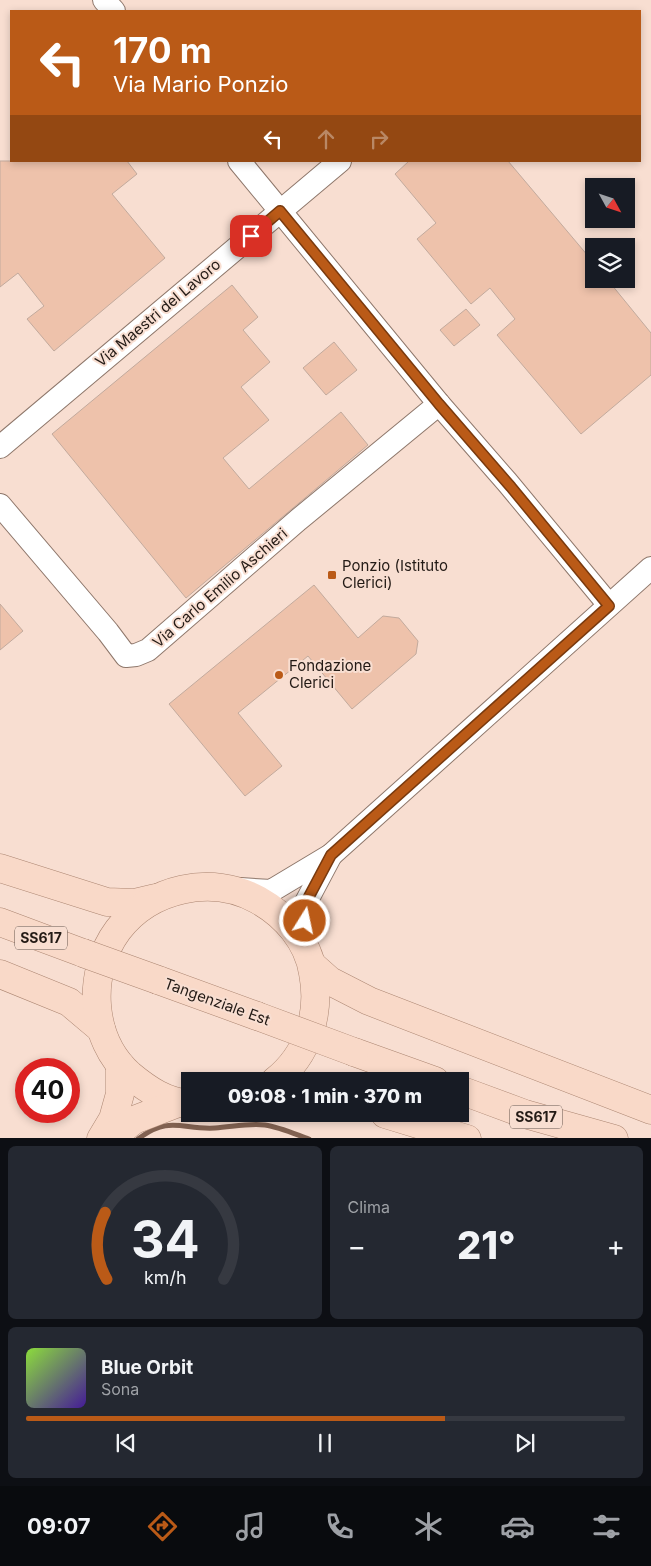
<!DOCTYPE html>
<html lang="it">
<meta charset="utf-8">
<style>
body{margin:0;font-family:Inter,sans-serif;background:#242831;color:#f1f3f6;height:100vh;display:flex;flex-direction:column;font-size:19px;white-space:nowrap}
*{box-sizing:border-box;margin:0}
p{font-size:16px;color:#9ea1a6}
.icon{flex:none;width:28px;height:28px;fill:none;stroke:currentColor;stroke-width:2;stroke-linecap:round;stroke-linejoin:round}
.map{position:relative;height:1138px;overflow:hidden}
.side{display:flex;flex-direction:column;gap:8px;padding:8px;background:#0d0f14;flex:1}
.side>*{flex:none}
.top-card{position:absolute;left:10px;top:10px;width:631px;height:152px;border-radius:0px;box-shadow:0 2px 8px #0003;background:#ba5a17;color:#fff;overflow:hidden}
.needle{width:32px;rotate:130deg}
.buttons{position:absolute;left:585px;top:178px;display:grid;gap:10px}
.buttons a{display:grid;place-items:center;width:50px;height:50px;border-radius:0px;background:#171b24;box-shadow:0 2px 8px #0003;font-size:25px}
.speed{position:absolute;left:15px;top:1058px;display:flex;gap:10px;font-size:25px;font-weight:700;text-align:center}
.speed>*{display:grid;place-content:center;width:65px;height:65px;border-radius:50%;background:#171b24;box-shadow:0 2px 8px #0003;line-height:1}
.speed .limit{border:8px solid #d22;background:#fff;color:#111}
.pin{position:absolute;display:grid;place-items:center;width:42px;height:42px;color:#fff;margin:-21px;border-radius:10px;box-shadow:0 2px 8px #0006}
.me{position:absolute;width:55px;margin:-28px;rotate:10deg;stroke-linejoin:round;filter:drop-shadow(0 0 4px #0008)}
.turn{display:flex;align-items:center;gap:18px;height:105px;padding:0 20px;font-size:22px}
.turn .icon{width:65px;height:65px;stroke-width:2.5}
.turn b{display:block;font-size:35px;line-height:42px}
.lanes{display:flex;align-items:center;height:48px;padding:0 20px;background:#0003;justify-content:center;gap:25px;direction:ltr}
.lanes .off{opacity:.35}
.big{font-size:38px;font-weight:800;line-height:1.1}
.side .widget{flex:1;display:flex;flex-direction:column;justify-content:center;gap:8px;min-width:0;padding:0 18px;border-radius:8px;background:#242831}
.side .dial{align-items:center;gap:0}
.dial svg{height:130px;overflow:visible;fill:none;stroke:#363941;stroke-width:7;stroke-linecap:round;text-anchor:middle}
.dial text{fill:#f1f3f6;stroke:none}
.song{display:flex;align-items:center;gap:15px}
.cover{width:60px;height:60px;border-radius:8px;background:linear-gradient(135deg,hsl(90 70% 55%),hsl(260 70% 35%))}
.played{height:5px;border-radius:2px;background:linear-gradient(90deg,#ba5a17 70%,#363941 70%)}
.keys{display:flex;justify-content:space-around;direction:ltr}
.heat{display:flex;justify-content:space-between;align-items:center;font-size:28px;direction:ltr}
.side .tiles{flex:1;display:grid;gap:8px;grid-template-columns:1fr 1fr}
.widget:last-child{grid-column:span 2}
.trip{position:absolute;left:181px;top:1072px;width:288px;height:50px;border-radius:0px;background:#171b24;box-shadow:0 2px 8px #0003;font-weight:800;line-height:50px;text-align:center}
.tab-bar{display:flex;height:80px;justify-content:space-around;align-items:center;background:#090b0e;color:#9ea1a6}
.tab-bar .icon{width:35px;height:35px}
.tab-bar .active{color:#ba5a17}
.tab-bar b{font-size:22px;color:#f1f3f6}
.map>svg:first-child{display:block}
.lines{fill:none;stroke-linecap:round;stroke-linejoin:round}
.stream{stroke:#816151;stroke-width:5}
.building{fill:#eec2ab;stroke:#c2aa9d}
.minor-casing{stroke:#8e776b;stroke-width:24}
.major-casing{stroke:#ac8672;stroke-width:29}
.minor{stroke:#fff;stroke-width:22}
.major{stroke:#f9d9c8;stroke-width:28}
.major-bridge-casing{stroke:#ac8672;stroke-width:29;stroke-linecap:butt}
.major-bridge{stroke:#f9d9c8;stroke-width:28}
.route-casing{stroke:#793a0f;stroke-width:12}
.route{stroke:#ba5a17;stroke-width:9}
.poi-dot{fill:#ba5a17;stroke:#f8ded1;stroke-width:2}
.labels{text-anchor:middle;stroke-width:4;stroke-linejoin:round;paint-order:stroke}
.shield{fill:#f8ded1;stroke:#63554d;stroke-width:1}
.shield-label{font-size:14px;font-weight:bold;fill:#231a15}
.street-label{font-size:15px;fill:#231a15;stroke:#f8ded1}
.poi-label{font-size:15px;fill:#231a15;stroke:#f8ded1;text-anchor:start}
</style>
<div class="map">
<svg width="651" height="1139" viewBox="0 0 651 1139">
<rect width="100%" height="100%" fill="#f8ded1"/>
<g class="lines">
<path class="stream" d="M138 1139C170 1115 182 1130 215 1128 232 1127 248 1123 265 1125 279 1127 295 1134 309 1139"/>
</g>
<g class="building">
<polygon points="0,161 127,161 137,174 112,194 165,258 54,351 27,319 44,306 18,273 0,287"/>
<polygon points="409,161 508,161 594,263 594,279 607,279 651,333 651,375 581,434 497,335 515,319 490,288 471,304 417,239 436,223 395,174"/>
<polygon points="232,285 258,317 243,330 270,362 241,387 269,420 223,458 249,489 341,412 368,445 186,598 52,434"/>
<polygon points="466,309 480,325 454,346 440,330"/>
<polygon points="334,342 357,370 326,395 303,368"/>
<polygon points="314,585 358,638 383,616 399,618 418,641 416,654 352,709 308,656 238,713 282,766 245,796 169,704"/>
<polygon points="0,604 23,631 0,650"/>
</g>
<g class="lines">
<defs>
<g id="minor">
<polyline points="104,0 114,11"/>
<polyline points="239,161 439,404 507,482 609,605"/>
<polyline points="0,447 340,161"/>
<polyline points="0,505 108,632 126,656 136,655 148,650 298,520 439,404"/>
<polyline points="240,889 271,891 331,855 651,568"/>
<polyline points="306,950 304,906 331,855"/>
</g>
<g id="major">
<polyline points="0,868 107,902 134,903 155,898"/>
<polyline points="0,922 83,953"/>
<polyline points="312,965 330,981 369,1001 651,1110"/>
<polyline points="0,974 69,1002 101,1029"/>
<polyline points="158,980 257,1016"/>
<polyline points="354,1052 435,1081"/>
<polyline points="460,1090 525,1114 614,1139"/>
<path d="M190 1104C166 1102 148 1090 130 1075 90 1039 86 973 118 930 150 888 212 874 258 900 285 915 308 941 313 973 321 1014 308 1055 275 1081"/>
<polyline points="385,1114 467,1139"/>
<polyline points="101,1139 113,1119 120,1094 120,1065"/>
<polyline points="110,1139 134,1120 178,1103"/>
</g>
</defs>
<use href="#minor" class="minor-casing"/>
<use href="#major" class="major-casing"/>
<use href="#minor" class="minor"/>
<use href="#major" class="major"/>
<defs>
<g id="major-bridge">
<polyline points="83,953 158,980"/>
<polyline points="257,1016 354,1052"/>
</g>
</defs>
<use href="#major-bridge" class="major-bridge-casing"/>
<use href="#major-bridge" class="major-bridge"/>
</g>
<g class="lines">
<defs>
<polyline id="route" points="251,236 280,211 439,404 511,487 609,606 331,855 304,906 305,921"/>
</defs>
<use href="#route" class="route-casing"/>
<use href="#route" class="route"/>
</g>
<g class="poi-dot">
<rect x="327" y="570" width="10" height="10" rx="2.5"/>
<circle cx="279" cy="675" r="5"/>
</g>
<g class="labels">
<g class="shield">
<rect x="15" y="926.5" width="52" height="23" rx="4"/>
<rect x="510" y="1105.5" width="52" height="23" rx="4"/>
</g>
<g class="shield-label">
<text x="41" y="943">SS617</text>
<text x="536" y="1122">SS617</text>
</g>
<g class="street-label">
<text transform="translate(158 313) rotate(-40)" y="5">Via Maestri del Lavoro</text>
<text transform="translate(220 588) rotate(-41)" y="5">Via Carlo Emilio Aschieri</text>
<text transform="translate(217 1002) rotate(20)" y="5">Tangenziale Est</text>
</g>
<g class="poi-label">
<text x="342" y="571">Ponzio (Istituto<tspan x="342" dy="17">Clerici)</tspan></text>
<text x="289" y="671">Fondazione<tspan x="289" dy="17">Clerici</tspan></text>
</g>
</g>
</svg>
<div class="buttons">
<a><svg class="needle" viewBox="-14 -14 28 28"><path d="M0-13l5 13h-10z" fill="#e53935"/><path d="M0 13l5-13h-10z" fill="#9ea1a6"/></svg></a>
<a><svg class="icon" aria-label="layers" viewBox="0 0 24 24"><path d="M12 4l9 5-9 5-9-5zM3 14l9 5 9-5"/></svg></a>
</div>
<div class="speed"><div class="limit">40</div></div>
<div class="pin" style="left:251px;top:236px;background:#d93025"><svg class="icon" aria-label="arrive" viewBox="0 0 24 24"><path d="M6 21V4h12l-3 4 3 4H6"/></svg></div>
<svg class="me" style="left:305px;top:921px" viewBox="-20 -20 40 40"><circle r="17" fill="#ba5a17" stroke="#fff" stroke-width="3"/><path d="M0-11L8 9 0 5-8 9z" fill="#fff"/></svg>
<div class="trip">09:08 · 1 min · 370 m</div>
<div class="top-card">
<div class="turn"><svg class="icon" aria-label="left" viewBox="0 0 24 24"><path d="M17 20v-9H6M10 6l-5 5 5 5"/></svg><div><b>170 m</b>Via Mario Ponzio</div></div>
<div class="lanes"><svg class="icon" aria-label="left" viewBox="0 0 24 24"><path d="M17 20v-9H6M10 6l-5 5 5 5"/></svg><svg class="icon off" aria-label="ahead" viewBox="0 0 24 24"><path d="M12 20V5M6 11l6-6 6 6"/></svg><svg class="icon off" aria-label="right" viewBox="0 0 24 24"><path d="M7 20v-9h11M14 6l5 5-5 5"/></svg></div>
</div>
</div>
<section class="side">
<div class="tiles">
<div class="widget dial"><svg viewBox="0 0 100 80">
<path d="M14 69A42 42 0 1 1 86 69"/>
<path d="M14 69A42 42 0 0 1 13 28" stroke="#ba5a17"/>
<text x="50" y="56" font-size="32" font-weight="700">34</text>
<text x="50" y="72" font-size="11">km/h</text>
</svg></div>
<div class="widget"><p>Clima</p>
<div class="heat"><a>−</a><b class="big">21°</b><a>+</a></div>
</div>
<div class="widget">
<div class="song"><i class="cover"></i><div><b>Blue Orbit</b><p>Sona</p></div></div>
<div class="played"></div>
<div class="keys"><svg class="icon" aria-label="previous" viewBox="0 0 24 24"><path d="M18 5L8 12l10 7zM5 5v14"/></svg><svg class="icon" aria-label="pause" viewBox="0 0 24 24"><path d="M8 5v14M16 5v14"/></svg><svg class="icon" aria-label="next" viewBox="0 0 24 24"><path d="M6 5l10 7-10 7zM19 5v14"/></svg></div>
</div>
</div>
</section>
<nav class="tab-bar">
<b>09:07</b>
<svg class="icon active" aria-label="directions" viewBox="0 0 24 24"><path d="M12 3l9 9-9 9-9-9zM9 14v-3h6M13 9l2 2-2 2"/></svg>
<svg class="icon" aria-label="music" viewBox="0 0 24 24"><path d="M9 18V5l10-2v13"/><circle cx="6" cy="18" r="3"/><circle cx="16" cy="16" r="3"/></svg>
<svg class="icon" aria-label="phone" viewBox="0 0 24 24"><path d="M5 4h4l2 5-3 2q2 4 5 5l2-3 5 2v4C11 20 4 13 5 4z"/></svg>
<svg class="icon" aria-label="climate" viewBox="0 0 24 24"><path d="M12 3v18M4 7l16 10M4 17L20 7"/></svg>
<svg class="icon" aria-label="car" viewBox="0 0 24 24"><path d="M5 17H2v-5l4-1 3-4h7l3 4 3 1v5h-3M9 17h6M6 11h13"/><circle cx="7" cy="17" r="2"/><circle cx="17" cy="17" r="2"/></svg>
<svg class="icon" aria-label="filters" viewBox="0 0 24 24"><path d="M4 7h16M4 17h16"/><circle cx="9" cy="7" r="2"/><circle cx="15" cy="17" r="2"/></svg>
</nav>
